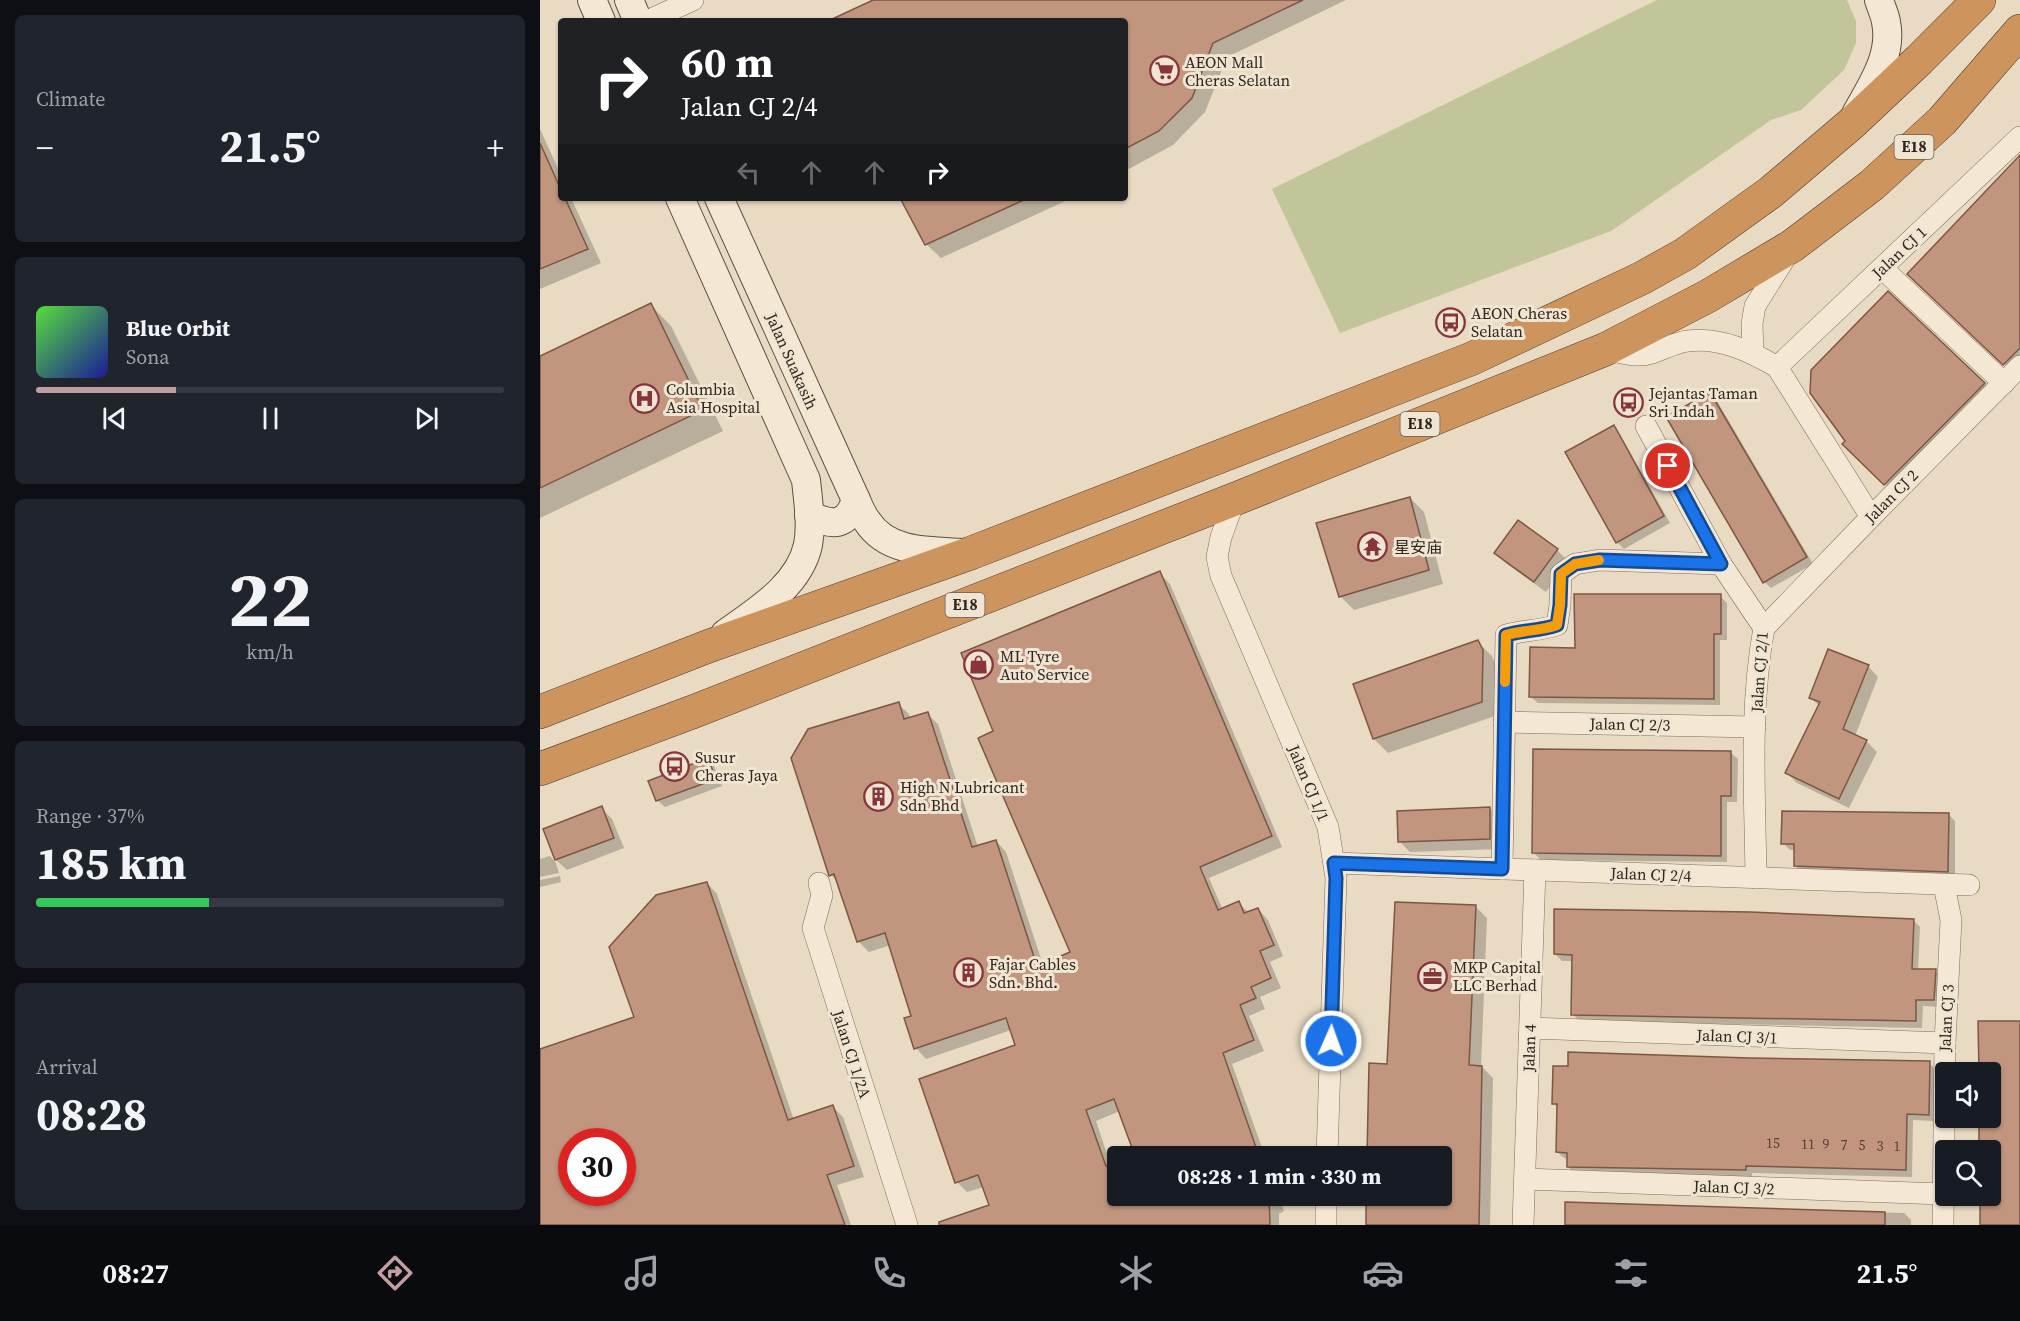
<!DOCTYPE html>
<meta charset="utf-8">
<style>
body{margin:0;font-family:"Source Serif 4","Noto Sans SC",serif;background:#20242c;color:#f1f3f6;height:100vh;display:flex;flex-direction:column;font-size:22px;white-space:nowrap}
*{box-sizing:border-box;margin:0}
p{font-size:20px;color:#9ea1a6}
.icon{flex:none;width:33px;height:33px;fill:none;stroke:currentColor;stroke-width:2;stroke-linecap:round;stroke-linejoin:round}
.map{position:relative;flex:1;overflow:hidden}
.drawer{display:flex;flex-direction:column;gap:15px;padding:15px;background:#0d0f14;width:540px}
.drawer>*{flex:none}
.guide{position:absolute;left:18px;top:18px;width:570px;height:183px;border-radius:6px;box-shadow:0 2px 4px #0004;background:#202124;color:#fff;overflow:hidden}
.controls{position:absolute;left:1395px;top:1062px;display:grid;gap:12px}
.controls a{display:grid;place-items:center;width:66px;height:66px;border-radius:6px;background:#171b24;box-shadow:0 2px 4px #0004;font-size:30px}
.speed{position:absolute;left:18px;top:1128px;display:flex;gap:12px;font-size:30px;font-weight:700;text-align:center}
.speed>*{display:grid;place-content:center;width:78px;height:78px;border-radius:50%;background:#171b24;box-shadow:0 2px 4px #0004;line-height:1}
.speed .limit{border:9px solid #d22;background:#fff;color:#111}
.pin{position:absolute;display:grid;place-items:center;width:51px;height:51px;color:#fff;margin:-26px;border:3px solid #fff;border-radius:50%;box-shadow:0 2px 6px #0007}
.me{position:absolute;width:66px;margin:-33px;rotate:2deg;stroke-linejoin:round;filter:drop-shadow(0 0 4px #0008)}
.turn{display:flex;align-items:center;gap:21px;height:126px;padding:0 24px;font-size:27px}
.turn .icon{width:78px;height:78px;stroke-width:2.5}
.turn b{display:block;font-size:42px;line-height:51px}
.lanes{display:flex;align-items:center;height:57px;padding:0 24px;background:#0003;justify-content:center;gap:30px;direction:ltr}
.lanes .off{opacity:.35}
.big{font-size:45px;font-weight:700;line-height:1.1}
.drawer .tile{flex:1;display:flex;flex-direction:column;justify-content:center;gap:9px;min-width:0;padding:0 21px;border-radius:9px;background:#20242c}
.drawer .dial{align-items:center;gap:0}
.dial b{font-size:78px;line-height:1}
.song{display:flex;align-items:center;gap:18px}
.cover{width:72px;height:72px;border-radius:9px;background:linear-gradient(135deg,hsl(110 70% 55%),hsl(240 70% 35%))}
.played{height:6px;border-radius:3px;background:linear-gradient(90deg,#c19da2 30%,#363941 30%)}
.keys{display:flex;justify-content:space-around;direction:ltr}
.heat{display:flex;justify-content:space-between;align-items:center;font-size:33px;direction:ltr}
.charge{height:9px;border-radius:4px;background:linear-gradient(90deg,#34c759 37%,#363941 0)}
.trip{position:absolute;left:567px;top:1146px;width:345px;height:60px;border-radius:6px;background:#171b24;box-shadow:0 2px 4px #0004;font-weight:700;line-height:60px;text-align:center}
.menu{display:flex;height:96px;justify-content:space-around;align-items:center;background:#090b0e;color:#9ea1a6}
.menu .icon{width:42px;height:42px}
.menu .active{color:#c19da2}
.menu b{font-size:27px;color:#f1f3f6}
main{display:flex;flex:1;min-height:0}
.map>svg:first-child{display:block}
.green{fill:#c2c499}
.shadow{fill:#0003;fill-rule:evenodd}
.building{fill:#c1957e;stroke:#7c5745;stroke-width:1.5;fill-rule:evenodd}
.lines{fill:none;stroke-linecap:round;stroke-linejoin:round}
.street-casing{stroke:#7f6c5c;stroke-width:22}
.secondary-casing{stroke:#614e3f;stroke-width:30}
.highway-casing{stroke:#4e3c30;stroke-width:34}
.street{stroke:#f4e8d5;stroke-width:21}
.secondary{stroke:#f4e8d5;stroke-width:28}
.highway{stroke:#cd945e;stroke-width:33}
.route-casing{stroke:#114b97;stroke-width:15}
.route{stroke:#1a73e8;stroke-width:10}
.slow{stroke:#f59e0b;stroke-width:10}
.labels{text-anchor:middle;stroke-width:6;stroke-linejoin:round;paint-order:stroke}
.number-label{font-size:14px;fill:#554236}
.shield{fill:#f0e5d2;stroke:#6a5f54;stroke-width:1.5}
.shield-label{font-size:15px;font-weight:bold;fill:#31261e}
.poi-label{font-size:16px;fill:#31261e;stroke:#f0e5d2;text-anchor:start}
.street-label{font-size:16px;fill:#31261e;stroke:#f0e5d2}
</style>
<main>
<section class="drawer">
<div class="tile"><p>Climate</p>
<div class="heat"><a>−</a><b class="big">21.5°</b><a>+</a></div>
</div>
<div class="tile">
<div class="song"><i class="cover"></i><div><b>Blue Orbit</b><p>Sona</p></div></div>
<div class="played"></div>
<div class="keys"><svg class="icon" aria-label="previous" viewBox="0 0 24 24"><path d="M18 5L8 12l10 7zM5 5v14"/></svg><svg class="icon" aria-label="pause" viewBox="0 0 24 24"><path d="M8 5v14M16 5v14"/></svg><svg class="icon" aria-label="next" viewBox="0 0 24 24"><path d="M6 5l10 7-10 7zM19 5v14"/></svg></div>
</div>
<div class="tile dial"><b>22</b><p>km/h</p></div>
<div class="tile"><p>Range · 37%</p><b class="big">185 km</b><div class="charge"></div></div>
<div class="tile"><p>Arrival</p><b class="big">08:28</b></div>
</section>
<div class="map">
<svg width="1480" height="1225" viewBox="0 0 1480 1225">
<rect width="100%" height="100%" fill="#e8dac3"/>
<polygon class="green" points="1117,0 1307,0 1316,21 1316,43 1304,70 1261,110 1231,120 1071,231 800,333 732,189"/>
<g class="shadow">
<polygon points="336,0 806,0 687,57 665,112 633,145 585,171 585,21 292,21"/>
<polygon points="0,129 21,175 21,198 31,198 61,263 0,289"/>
<polygon points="1471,167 1480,167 1480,365 1473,372 1378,283"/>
<polygon points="362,198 532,198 401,258 386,244"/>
<polygon points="1348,293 1453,392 1353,492 1304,444"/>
<polygon points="111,305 131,326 183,431 0,518 0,358"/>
<polygon points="1170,394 1177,401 1273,564 1231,588 1224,582"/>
<polygon points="1073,427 1080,434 1130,523 1084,549 1077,542"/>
<polygon points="870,498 884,512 903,584 814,610 800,596"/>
<polygon points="978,522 1017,550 1028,561 1006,592 967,564 956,553"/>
<polygon points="619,573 630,584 742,847 669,878 683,910 699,903 709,913 718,909 728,920 743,956 730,962 741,988 720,997 725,1009 709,1016 724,1051 692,1064 725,1156 596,1156 580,1111 556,1121 571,1166 578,1196 739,1196 744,1211 739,1214 739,1225 398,1225 451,1206 444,1187 427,1192 417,1182 477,1046 471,1030 386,1059 376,1048 373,1017 351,945 329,952 318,941 298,882 291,875 358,704 369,714 370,719 387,714 398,724 438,847 456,841 466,852 503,965 532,953 455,732"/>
<polygon points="1180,596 1187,603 1187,640 1180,640 1180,705 998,703 991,697 1036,649"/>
<polygon points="937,642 952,656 956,666 955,716 848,753 834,739"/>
<polygon points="1328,666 1338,677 1315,736 1326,741 1337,752 1309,808 1257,783 1247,773 1279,706 1271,698"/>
<polygon points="1191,753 1198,759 1197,802 1187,802 1187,862 1001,860 994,853"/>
<polygon points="168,760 174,766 182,786 125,807 118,801 110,781"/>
<polygon points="61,808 72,819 84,848 27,870 16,860 5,830"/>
<polygon points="950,808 960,819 960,849 870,852 860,842"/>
<polygon points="1408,814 1415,821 1415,878 1262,872 1255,866 1255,850 1250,850 1243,843"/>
<polygon points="10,856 16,863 19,873 0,877 0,859"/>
<polygon points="20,876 21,882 0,887 0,880"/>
<path d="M167 883 177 894 254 1120 293 1107 303 1117 324 1177 297 1185 311 1225H0V1051L96 1017ZM32 1142H82V1192H32Z"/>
<polygon points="936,907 947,918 941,1066 953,1078 950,1225 827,1225 828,1196 902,1196 902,1156 829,1156 831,1065 849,1065"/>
<polygon points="1373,920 1380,927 1378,971 1395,971 1402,978 1401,1007 1383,1006 1382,1028 1040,1021 1033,1015 1034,961 1022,961 1015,954"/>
<polygon points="1440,1022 1480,1023 1480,1225 1441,1225 1441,1196 1450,1196 1450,1150 1441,1150 1441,1118 1450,1118 1450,1072 1440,1072"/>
<polygon points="1209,1059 1389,1063 1396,1070 1395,1121 1373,1120 1372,1177 1212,1173 1212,1177 1035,1174 1028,1167 1028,1159 1024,1158 1017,1152 1018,1108 1014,1104"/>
<polygon points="1027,1203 1364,1213 1371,1220 1371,1225 1026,1225"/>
</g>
<g class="building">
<polygon points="333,0 763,0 673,43 652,98 619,131 585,149 585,21 288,21"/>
<polygon points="0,143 21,190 21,198 25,198 48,249 0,269"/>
<polygon points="1480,155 1480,348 1463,365 1367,274"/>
<polygon points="360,198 488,198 385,245"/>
<polygon points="1348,291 1445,383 1344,485 1302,444 1305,441 1270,393 1271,370"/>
<polygon points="111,303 163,410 0,488 0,356"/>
<polygon points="1170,392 1267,557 1223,583 1126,417"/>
<polygon points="1074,425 1124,516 1076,543 1025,452"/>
<polygon points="870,497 889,570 799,597 776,523"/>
<polygon points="978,520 1018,549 994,582 954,553"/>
<polygon points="620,571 732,836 660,867 678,910 699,901 704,913 718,908 734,945 720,951 731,978 711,987 716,998 700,1005 714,1040 683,1053 719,1156 595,1156 574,1099 546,1110 566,1166 578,1162 578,1196 729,1196 730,1225 399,1225 399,1222 449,1205 438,1175 415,1183 379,1079 475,1045 466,1018 374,1049 364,1018 371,1016 345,933 317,942 294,874 289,876 251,758 268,729 359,702 364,719 388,712 432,847 456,840 497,966 530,952 438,738 453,731 421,653"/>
<polygon points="1034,594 1181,594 1181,634 1174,634 1174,699 989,697 990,647 1035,648"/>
<polygon points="938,640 943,650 942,702 833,739 813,684"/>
<polygon points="1288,649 1329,665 1303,729 1327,740 1299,799 1245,773 1280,702 1269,698"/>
<polygon points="993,749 1191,751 1191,796 1181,796 1181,856 992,853"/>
<polygon points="168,758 176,779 116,801 108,781"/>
<polygon points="62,806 74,838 15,860 3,829"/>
<polygon points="950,807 950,839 858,842 857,811"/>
<polygon points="1242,811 1409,813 1408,872 1254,866 1254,844 1241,844"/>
<path d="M167 882 248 1120 293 1105 314 1166 287 1175 305 1225H0V1049L94 1017 69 947 116 895ZM32 1142H82V1192H32Z"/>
<polygon points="855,902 936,905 929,1065 942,1066 939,1225 826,1225 826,1196 902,1196 902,1156 827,1156 829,1063 847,1064"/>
<polygon points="1014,909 1211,912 1374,919 1372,969 1396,969 1394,1000 1376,1000 1376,1021 1031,1015 1032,955 1014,954"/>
<polygon points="1438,1021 1480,1021 1480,1225 1440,1225 1440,1196 1450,1196 1450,1150 1439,1150 1439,1118 1450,1118 1450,1072 1439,1072"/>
<polygon points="1028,1052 1209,1058 1390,1061 1389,1115 1367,1114 1366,1170 1206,1166 1206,1170 1027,1167 1027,1153 1016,1152 1017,1104 1012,1104 1013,1066 1028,1066"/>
<polygon points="1025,1202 1345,1212 1345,1225 1025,1225"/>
</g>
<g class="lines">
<defs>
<g id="street">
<polyline points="107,21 153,0"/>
<polyline points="1342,268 1464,383"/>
<path d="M1066 349C1081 353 1097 358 1112 353 1124 349 1136 342 1148 341 1180 337 1210 351 1237 367L1331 517"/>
<polyline points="1213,353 1212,324 1215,306 1247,255"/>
<polyline points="1237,367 1480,137"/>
<path d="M1106 426 1181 564 1224 628C1209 710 1215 795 1216 878"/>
<polyline points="695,499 681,537 677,557 681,576 788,827 796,878 787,1156"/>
<polyline points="1224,628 1331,517 1480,366"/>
<polyline points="964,722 1215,727"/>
<polyline points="794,863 1429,885"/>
<path d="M962 869 966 635C983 630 1000 631 1017 625L1020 605 1021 574 1035 564 1060 560 1181 564"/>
<polyline points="279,883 282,895 273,928 367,1225"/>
<polyline points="990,1028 1405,1043"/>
<polyline points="985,1179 1403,1194"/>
<polyline points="786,1225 786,1196"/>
<polyline points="983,1225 995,870"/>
<polyline points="1403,1225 1405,1043 1411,920 1404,885"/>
</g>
<g id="secondary">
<polyline points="52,0 61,21"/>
<polyline points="89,0 98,21"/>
<path d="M1316 114C1331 86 1353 56 1346 22 1345 15 1341 7 1339 0"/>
<path d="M140 198 266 480C268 501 272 524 268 545 259 586 217 611 185 634"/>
<path d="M179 198 316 500C319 507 322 515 327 521 348 554 391 551 426 553"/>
<path d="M269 515C292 526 307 527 316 500"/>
</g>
<g id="highway">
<polyline points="0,712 169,646 431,553 931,359 1102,278 1145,254 1231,192 1311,124 1379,60 1439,0"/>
<polyline points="0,769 155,711 695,499 1066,349 1168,296 1252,246 1332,185 1402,121 1480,31"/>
</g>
</defs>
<use href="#street" class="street-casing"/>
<use href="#secondary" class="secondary-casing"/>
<use href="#highway" class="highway-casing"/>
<use href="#street" class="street"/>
<use href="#secondary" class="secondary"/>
<use href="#highway" class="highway"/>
</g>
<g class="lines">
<defs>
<path id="route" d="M791 1041 796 878 794 863 962 869 966 635C983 630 1000 631 1017 625L1020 605 1021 574 1035 564 1060 560 1181 564 1128 466"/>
</defs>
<use href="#route" class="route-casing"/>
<use href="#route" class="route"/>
<path class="slow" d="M965 682 966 635C983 630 1000 631 1017 625L1020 605 1021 574 1035 564 1059 560"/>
</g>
<defs>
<symbol id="supermarket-ring" viewBox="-11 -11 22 22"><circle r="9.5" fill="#f0e5d2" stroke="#87343b" stroke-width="1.5"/><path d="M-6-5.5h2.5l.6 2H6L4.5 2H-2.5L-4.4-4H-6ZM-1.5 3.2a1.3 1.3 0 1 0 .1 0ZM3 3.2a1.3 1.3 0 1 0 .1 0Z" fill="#87343b"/></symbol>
<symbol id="bus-ring" viewBox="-11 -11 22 22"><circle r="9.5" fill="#f0e5d2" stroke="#87343b" stroke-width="1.5"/><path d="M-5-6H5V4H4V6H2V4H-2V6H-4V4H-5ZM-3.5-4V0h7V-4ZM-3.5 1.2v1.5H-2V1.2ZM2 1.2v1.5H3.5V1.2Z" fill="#87343b"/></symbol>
<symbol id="hospital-ring" viewBox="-11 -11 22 22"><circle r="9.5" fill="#f0e5d2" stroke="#87343b" stroke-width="1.5"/><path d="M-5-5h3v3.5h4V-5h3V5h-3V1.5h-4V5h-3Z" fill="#87343b"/></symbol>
<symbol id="temple-ring" viewBox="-11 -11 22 22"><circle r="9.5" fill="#f0e5d2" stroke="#87343b" stroke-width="1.5"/><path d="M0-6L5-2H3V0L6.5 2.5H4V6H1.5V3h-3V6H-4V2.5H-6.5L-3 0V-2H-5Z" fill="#87343b"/></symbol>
<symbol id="shop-ring" viewBox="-11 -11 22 22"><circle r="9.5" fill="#f0e5d2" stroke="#87343b" stroke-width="1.5"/><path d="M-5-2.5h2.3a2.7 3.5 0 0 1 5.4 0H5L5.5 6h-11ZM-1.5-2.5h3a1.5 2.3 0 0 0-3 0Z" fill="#87343b"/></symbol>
<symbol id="building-ring" viewBox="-11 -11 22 22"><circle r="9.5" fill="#f0e5d2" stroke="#87343b" stroke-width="1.5"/><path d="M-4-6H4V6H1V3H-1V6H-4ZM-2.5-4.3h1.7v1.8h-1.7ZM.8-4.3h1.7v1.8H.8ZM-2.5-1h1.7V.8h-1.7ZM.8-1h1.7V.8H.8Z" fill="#87343b"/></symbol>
<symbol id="office-ring" viewBox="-11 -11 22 22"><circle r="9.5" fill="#f0e5d2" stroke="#87343b" stroke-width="1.5"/><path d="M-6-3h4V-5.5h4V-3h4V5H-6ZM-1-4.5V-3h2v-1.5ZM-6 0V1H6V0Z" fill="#87343b"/></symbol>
</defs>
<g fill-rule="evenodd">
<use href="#supermarket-ring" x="608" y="54" width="33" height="33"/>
<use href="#bus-ring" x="894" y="306" width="33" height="33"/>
<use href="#hospital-ring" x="88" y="382" width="33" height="33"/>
<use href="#bus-ring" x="1072" y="386" width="33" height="33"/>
<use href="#temple-ring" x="816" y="530" width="33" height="33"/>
<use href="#shop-ring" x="422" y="648" width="33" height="33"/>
<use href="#bus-ring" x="118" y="750" width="33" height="33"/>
<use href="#building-ring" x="322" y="780" width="33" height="33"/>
<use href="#building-ring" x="412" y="956" width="33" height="33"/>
<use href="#office-ring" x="876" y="960" width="33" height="33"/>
</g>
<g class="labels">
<g class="number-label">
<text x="1233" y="1148">15</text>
<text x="1268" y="1149">11</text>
<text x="1286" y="1149">9</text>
<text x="1304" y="1150">7</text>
<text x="1322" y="1150">5</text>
<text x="1340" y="1151">3</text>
<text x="1357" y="1151">1</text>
</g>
<g class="shield">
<rect x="1354.5" y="135" width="39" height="24" rx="4.5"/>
<rect x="860.5" y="412" width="39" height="24" rx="4.5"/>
<rect x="405.5" y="593" width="39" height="24" rx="4.5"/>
</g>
<g class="shield-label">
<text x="1374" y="152">E18</text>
<text x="880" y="429">E18</text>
<text x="425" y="610">E18</text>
</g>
<g class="poi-label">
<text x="645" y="68">AEON Mall<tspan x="645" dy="18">Cheras Selatan</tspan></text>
<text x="931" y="319">AEON Cheras<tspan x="931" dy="18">Selatan</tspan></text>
<text x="126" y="395">Columbia<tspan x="126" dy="18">Asia Hospital</tspan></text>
<text x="1109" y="399">Jejantas Taman<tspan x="1109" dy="18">Sri Indah</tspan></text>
<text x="854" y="553">星安庙</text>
<text x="460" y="662">ML Tyre<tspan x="460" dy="18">Auto Service</tspan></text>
<text x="155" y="763">Susur<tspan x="155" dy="18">Cheras Jaya</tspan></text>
<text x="360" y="793">High N Lubricant<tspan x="360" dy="18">Sdn Bhd</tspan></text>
<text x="449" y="970">Fajar Cables<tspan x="449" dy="18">Sdn. Bhd.</tspan></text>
<text x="913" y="973">MKP Capital<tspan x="913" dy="18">LLC Berhad</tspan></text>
</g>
<g class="street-label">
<text transform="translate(1359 252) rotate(-43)" y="6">Jalan CJ 1</text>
<text transform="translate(252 361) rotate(66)" y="6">Jalan Suakasih</text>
<text transform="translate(1351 496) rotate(-45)" y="6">Jalan CJ 2</text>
<text transform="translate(1219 672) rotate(-86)" y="6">Jalan CJ 2/1</text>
<text transform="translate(1090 724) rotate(1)" y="6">Jalan CJ 2/3</text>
<text transform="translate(769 783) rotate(67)" y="6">Jalan CJ 1/1</text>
<text transform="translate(1111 874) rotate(2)" y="6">Jalan CJ 2/4</text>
<text transform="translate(1406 1018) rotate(-87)" y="6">Jalan CJ 3</text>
<text transform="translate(1197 1036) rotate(2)" y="6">Jalan CJ 3/1</text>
<text transform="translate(989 1048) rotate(-88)" y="6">Jalan 4</text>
<text transform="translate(312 1054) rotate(72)" y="6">Jalan CJ 1/2A</text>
<text transform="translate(1194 1187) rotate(2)" y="6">Jalan CJ 3/2</text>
</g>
</g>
</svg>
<div class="controls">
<a><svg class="icon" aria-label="sound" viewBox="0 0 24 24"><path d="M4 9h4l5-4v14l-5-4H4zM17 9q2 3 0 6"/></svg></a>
<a><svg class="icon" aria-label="search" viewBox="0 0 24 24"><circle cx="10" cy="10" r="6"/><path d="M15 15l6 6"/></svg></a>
</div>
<div class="speed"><div class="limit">30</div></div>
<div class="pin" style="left:1128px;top:466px;background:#d93025"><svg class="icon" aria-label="arrive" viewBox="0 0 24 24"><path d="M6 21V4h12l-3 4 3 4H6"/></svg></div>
<svg class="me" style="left:791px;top:1041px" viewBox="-20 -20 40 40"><circle r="17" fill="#1a73e8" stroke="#fff" stroke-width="3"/><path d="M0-11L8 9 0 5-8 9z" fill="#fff"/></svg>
<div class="trip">08:28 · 1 min · 330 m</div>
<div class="guide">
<div class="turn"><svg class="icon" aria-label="right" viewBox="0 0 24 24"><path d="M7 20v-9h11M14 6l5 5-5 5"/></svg><div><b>60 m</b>Jalan CJ 2/4</div></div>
<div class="lanes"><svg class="icon off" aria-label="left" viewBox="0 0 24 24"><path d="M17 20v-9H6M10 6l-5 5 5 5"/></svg><svg class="icon off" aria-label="ahead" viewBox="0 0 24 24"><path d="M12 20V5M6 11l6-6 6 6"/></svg><svg class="icon off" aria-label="ahead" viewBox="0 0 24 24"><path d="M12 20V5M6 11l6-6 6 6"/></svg><svg class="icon" aria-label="right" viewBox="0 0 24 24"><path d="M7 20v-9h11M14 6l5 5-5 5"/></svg></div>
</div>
</div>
</main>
<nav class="menu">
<b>08:27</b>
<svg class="icon active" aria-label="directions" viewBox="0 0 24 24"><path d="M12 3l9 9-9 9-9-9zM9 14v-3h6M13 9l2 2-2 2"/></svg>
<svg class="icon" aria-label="music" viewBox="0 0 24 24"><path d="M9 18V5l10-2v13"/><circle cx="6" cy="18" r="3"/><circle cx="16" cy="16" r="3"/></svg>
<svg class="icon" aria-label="phone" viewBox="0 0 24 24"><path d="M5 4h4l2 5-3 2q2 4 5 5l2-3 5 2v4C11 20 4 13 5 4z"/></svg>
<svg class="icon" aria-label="climate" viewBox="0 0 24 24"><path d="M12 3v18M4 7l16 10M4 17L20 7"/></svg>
<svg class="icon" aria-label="car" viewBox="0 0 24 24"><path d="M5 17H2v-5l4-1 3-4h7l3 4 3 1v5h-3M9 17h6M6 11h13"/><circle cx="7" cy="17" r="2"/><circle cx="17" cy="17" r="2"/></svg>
<svg class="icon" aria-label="filters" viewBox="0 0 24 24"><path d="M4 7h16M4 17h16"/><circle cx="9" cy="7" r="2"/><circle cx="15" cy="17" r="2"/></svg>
<b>21.5°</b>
</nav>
